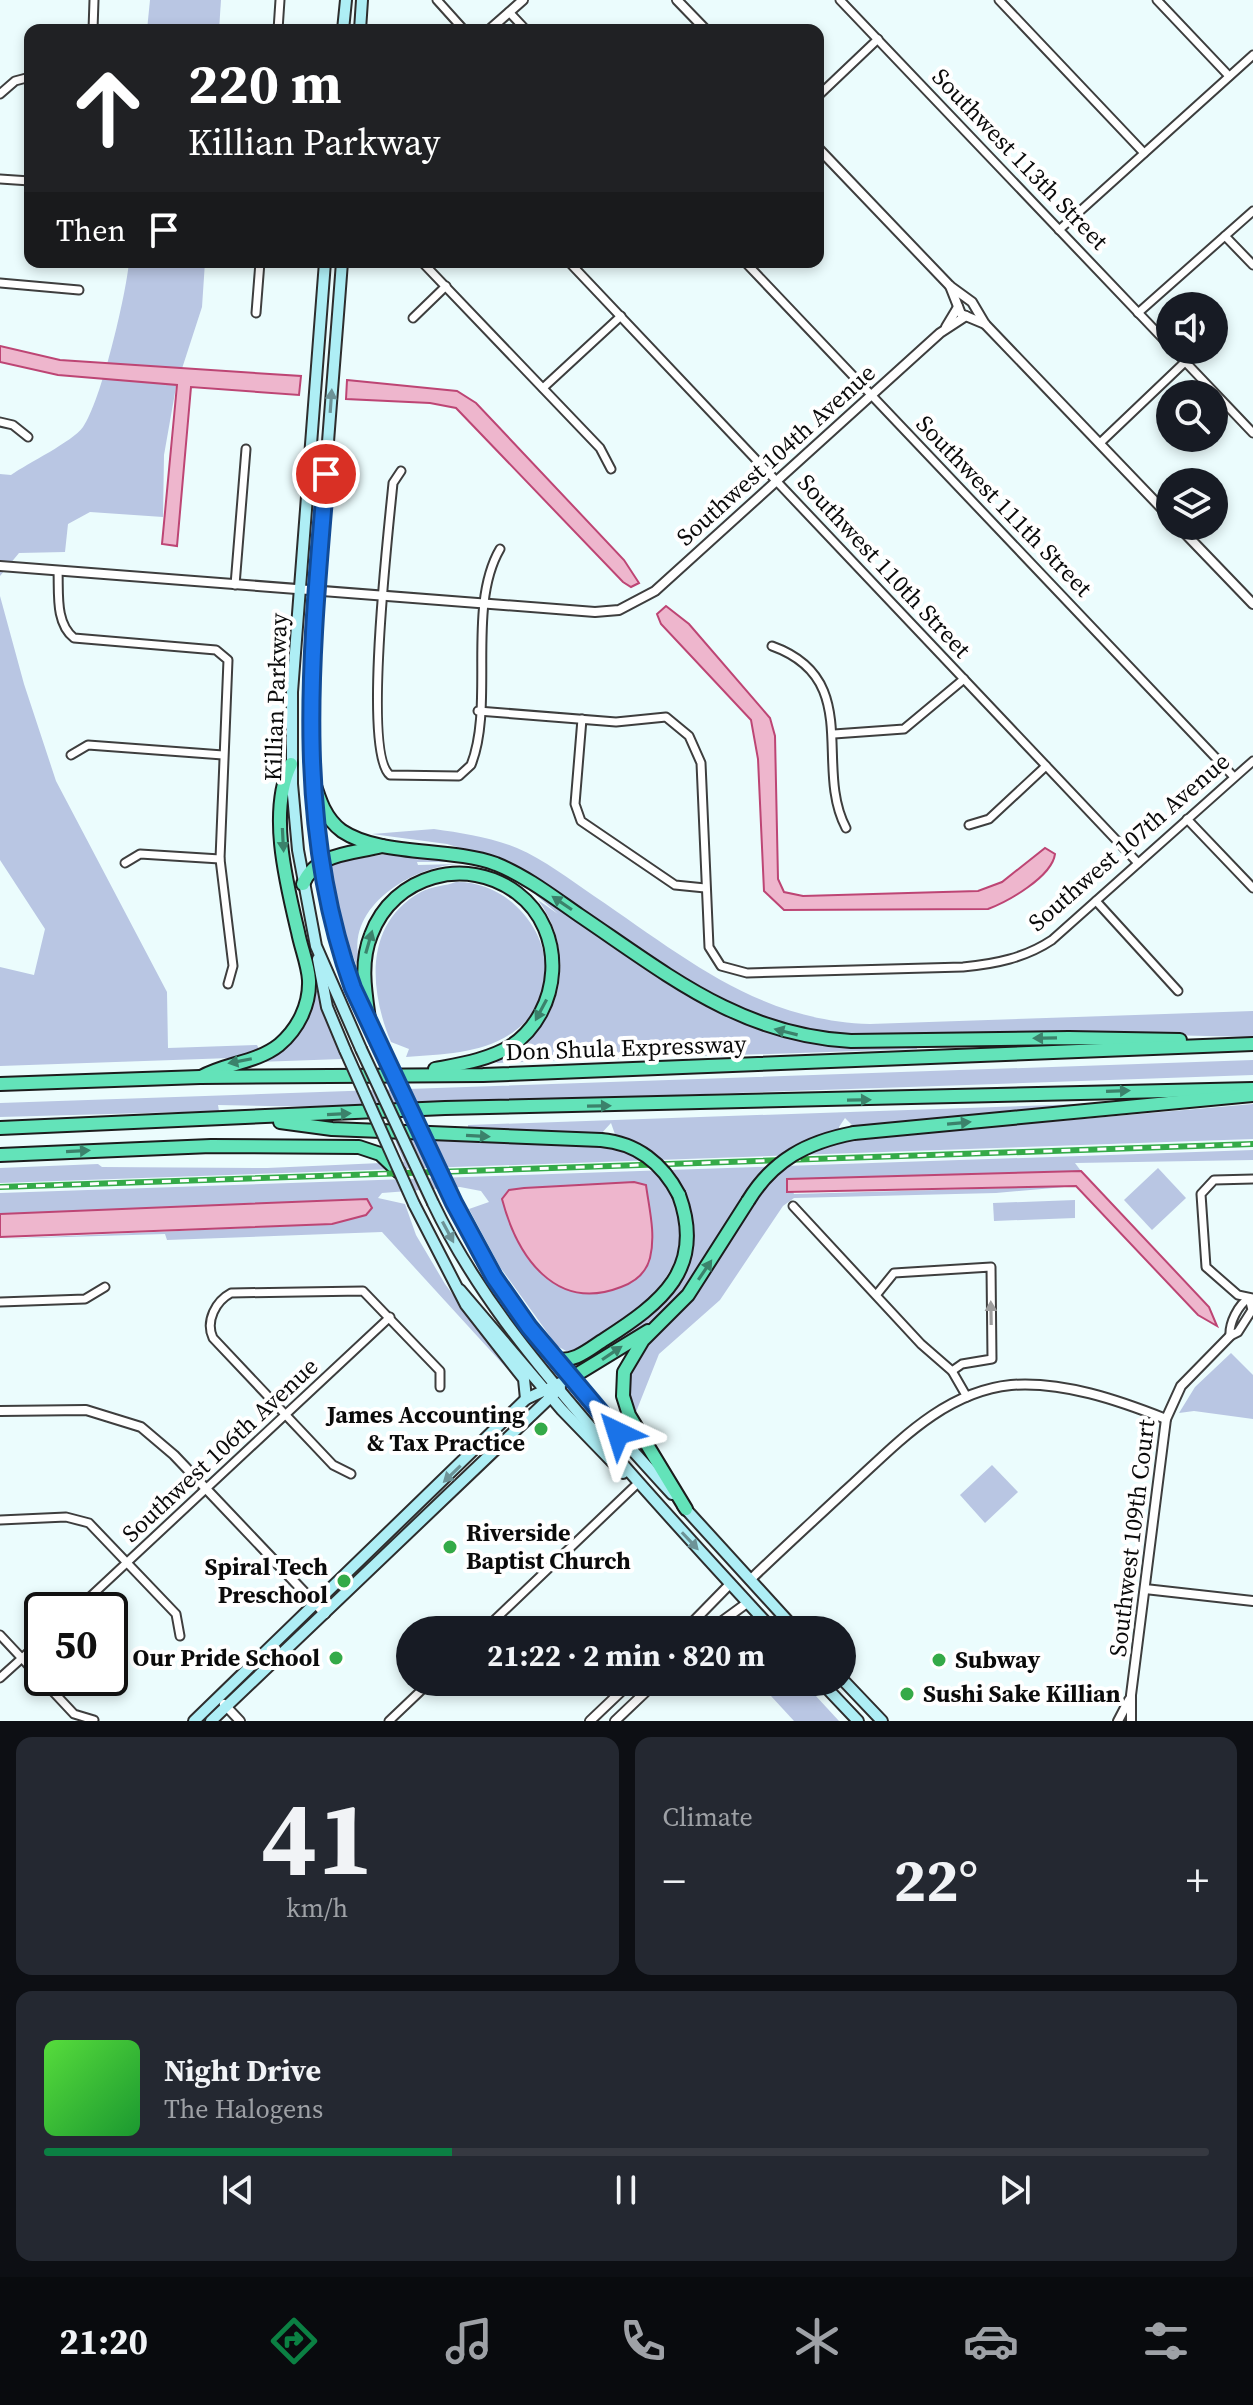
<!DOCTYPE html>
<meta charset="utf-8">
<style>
body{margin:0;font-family:"Source Serif 4",serif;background:#242831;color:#f1f3f6;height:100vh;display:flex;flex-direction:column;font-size:30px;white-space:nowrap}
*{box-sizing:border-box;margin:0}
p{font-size:26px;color:#9ea1a6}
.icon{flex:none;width:44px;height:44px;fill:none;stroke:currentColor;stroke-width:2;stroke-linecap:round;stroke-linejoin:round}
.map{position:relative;height:1721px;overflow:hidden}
.drawer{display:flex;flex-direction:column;gap:16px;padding:16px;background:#0d0f14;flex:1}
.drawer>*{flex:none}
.guide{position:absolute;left:24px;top:24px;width:800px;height:244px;border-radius:16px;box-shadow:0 4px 12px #0003;background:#202124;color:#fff;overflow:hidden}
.buttons{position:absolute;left:1156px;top:292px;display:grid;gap:16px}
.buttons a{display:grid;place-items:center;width:72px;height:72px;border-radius:50%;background:#171b24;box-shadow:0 4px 12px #0003;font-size:40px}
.speed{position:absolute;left:24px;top:1592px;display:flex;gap:16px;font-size:40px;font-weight:700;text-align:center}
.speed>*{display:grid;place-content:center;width:104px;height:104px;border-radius:50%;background:#171b24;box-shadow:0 4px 12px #0003;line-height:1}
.speed .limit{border:4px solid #111;border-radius:12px;background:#fff;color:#111}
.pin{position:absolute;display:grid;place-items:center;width:68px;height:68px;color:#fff;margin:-34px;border:4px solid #fff;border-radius:50%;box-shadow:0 2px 8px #0007}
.me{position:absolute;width:88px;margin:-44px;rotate:319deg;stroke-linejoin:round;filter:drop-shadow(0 0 6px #0008)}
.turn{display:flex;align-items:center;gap:28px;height:168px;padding:0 32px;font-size:36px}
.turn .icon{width:104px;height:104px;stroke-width:2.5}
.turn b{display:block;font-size:56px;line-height:68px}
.then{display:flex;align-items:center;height:76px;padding:0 32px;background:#0003;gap:16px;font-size:30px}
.big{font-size:60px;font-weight:700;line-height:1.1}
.drawer .widget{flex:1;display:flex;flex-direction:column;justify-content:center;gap:12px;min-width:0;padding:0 28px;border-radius:16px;background:#242831}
.drawer .dial{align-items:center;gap:0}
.dial b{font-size:104px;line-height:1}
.song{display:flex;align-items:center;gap:24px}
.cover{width:96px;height:96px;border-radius:12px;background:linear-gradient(135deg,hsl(110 70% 55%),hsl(130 70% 35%))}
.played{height:8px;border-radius:4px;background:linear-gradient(90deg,#0b8043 35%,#363941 35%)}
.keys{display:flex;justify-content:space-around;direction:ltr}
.heat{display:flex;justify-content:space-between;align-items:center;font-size:44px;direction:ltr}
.drawer .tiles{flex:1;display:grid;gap:16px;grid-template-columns:1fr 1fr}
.widget:last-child{grid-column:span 2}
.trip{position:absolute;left:396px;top:1616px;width:460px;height:80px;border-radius:40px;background:#171b24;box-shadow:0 4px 12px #0003;font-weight:700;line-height:80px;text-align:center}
.dock{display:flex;height:128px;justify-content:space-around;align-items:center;background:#090b0e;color:#9ea1a6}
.dock .icon{width:56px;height:56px}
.dock .on{color:#0b8043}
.dock b{font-size:36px;color:#f1f3f6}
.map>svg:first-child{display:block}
.green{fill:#b9c6e3}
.water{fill:#eeb6cd;stroke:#bd4574;stroke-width:2}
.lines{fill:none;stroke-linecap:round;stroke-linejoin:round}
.minor-casing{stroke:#3e3e3e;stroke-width:11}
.tertiary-casing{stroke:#3e3e3e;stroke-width:12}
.secondary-casing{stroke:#2d2d2d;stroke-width:14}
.motorway-casing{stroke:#1c1c1c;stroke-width:16}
.minor{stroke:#fff;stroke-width:7}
.tertiary{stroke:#fff;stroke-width:8}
.secondary{stroke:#aeeef5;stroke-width:10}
.motorway{stroke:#63e3b9;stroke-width:12}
.rail-casing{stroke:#34aa48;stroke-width:6}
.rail{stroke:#fff;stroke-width:3;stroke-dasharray:9;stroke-linecap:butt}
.secondary-bridge-casing{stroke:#2d2d2d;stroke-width:14;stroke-linecap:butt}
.motorway-bridge-casing{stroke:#1c1c1c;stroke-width:16;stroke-linecap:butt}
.secondary-bridge{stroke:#aeeef5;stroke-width:10}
.motorway-bridge{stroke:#63e3b9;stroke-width:12}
.oneway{fill:#6d9397}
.oneway2{fill:#3b826b}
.oneway3{fill:#9d9d9d}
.route-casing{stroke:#114b97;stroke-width:20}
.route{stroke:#1a73e8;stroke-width:14}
.poi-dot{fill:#34aa48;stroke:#fff;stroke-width:3}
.labels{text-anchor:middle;stroke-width:8;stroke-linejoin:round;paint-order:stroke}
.street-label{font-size:24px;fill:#0b0b0b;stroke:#fff}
.poi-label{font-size:24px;font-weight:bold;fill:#0b0b0b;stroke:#fff;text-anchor:end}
</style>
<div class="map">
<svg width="1253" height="1721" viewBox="0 0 1253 1721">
<rect width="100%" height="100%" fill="#ebfcfd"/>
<g class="green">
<polygon points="150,0 221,0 219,30 147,30"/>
<path d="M129 262H205L202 307 176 387 164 455 163 517 90 512 68 524 65 552 19 553 0 576V474L11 475C28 463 72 442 83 427 101 402 126 295 129 262Z"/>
<polygon points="0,596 24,684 56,781 167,992 168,1048 257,1045 260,1051 231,1058 0,1066 0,967 34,975 45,929 0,860"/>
<path d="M434 829C462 833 490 837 517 848 545 860 569 879 594 896 683 956 758 1021 870 1024L1253 1011V1037L1022 1032 868 1037 796 1030 725 1005 477 853 447 844 372 834Z"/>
<path d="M393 853 462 862H417L418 865 458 864C411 867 347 907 359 958L356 964 344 932 330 863Z"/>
<path d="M456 882C531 881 581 981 516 1030 485 1054 444 1054 406 1057L409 1049 391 1042C369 990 364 923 421 892 432 886 446 886 456 882Z"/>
<path d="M539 892 715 1009 761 1029 916 1044 917 1049 496 1063C502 1054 520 1048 530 1039 569 1001 569 941 538 900L558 914 536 895Z"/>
<path d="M313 991H317L342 1059 257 1062C294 1043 304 1033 313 991Z"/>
<polygon points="1253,1060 1253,1075 328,1107 218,1105 219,1111 0,1117 0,1103"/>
<polygon points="1110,1103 855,1128 845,1118 839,1127 841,1140 1253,1104 1253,1139 0,1183 0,1168 98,1164 102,1167 267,1168 404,1162 394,1138 567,1145 601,1145 617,1140 611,1123 599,1136 468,1130 468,1125"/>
<path d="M1253 1150V1160L1075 1163 1081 1171 1058 1172 787 1179 794 1194 1076 1186 996 1193 794 1198 783 1206 720 1300 659 1354 636 1412H632L628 1396 629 1370 644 1347 692 1301 748 1210 666 1311 580 1368 577 1363C639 1323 720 1284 684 1195 680 1214 683 1234 678 1252 667 1293 608 1338 570 1353L557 1346 500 1267 469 1209 489 1202 481 1191 460 1187 382 1193 378 1198 405 1204 416 1235 445 1284 511 1373 382 1232 167 1240 165 1234 0 1239 332 1224 366 1215 372 1208 361 1199 0 1214V1193Z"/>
<polygon points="1158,1168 1186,1198 1152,1230 1124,1200"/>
<polygon points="1075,1200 1075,1218 994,1221 993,1203"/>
<polygon points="1231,1353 1253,1375 1253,1419 1194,1411 1179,1413 1195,1387"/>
<polygon points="992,1465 1018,1492 985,1523 960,1495"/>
<polygon points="758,1682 803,1682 839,1721 794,1721"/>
</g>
<g class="water">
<polygon points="0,346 60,360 301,376 299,395 191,387 177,546 162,544 177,385 58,375 0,362"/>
<polygon points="347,380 457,391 476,403 624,560 639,583 631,587 623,582 456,408 430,403 346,399"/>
<path d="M666 606 689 624 770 718 775 736 778 879 784 892 803 896 978 891 1002 882 1045 848 1055 854C1052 877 1007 902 988 909L784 910 764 891 758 759 751 720 661 624 657 614Z"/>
<polygon points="1081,1171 1209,1307 1217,1326 1198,1315 1076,1186 787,1192 787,1179"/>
<path d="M634 1182 646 1185C649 1208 656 1234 650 1258 646 1273 635 1282 621 1287 555 1313 517 1256 502 1199L509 1190 524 1188Z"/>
<polygon points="367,1199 372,1208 366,1215 332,1224 0,1237 0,1214"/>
</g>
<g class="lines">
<defs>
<g id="minor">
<polyline points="437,0 464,30"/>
<polyline points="840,0 1170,346"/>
<polyline points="999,0 1144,153"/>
<polyline points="1157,0 1229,76"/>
<polyline points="509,12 526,30"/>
<polyline points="93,30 94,0"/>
<polyline points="278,30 280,0"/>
<polyline points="0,94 15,81 30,77"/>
<polyline points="818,96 878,39"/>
<polyline points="0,179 30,181"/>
<polyline points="1059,230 1253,55"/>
<polyline points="1225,236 1253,265"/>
<polyline points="422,262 600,448 611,469"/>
<polyline points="569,262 1138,863"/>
<polyline points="745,262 1234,777"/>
<polyline points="0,283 79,290"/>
<polyline points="256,313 260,262"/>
<polyline points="1138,313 1253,211"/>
<polyline points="413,318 446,286"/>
<polyline points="1174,350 1253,433"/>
<polyline points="543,388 621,316"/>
<polyline points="0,422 13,425 28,437"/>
<polyline points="1100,443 1185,362"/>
<path d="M401 471 393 483C389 526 362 754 390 775L459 776 471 765C495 705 466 607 500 549"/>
<path d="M58 571C59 593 55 623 74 638L216 650 228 660 220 859 233 966 228 984"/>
<polyline points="235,585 246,449"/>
<path d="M772 646C864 679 813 766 846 828"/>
<path d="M478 711 616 722 666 717 689 736 701 763 709 947 721 966 747 973 963 967C995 964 1025 958 1052 940L1253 761"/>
<polyline points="582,719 575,804 581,821 675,885 705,888"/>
<polyline points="834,734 904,729 964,679"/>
<polyline points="71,755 88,745 223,755"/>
<polyline points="1187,819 1253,888"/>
<polyline points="969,825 989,819 1046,766"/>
<polyline points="125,863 140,854 220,859"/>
<polyline points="1096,901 1178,991"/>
<polyline points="1253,1179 1214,1180 1201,1194 1206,1267 1238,1295 1253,1298"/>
<polyline points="793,1206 921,1344 952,1371 967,1397"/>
<polyline points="877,1294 894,1273 991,1267 992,1359 962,1364 952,1371"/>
<path d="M1249 1298 1252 1310 1238 1332 1230 1336C1229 1323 1238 1305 1249 1298Z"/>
<polyline points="0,1302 85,1299 105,1287"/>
<path d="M351 1474 333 1465 213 1338C205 1321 216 1301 231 1293L363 1291 440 1371V1387"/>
<polyline points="0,1520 66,1517 89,1523 176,1614 180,1636"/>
<polyline points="76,1610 390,1317"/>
<polyline points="484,1630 637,1484"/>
<polyline points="0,1635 74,1714 94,1720"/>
<polyline points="0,1678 42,1640"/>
<polyline points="389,1721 430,1682"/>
</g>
<g id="tertiary">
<polyline points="677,0 706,30"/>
<polyline points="489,30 523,0"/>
<polyline points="818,148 950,286 972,302 985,324 1170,517"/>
<polyline points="950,286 961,314 985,324"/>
<polyline points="946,327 958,307"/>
<polyline points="1178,526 1253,604"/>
<polyline points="0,566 595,612 619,610 655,591 940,333 966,316"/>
<polyline points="0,1411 86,1410 141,1427 174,1455 325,1614"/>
<path d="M750 1580C781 1550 813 1521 844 1492 893 1448 941 1392 1011 1385 1063 1381 1118 1400 1166 1419"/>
<polyline points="1145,1589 1253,1601"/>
<polyline points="685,1630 730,1584"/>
<polyline points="710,1630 747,1603"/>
<polyline points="224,1704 240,1721"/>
<polyline points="590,1721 631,1682"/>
<polyline points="615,1721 656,1682"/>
<polyline points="1118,1721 1129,1700"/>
<polyline points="1131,1721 1131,1695 1166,1419 1181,1386 1230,1336"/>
</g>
<g id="secondary">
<polyline points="343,30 346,0"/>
<polyline points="360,30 362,0"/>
<polyline points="325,262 292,692 292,784 298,850 316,946 361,1049"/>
<path d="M342 262C334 371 324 479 318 588 312 693 304 797 327 901 338 954 360 1000 382 1048"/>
<polyline points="318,959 327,1007 345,1050"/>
<path d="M433 1203C474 1289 532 1359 594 1431 652 1499 712 1564 773 1630"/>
<path d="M454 1203C507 1313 590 1404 672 1494"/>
<polyline points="414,1204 466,1305 524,1379 526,1399"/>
<polyline points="460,1290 562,1410 623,1473"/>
<polyline points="683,1506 796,1630"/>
<polyline points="842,1679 882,1721"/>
<polyline points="821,1682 858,1721"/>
<polyline points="194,1721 526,1399 571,1378"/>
<polyline points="211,1721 560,1388"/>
</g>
<g id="motorway">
<path d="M311 773C318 795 323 817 342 831 381 857 450 847 496 864 526 876 553 897 579 915 668 975 740 1035 851 1041L1069 1038 1180 1040"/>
<path d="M303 884C317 852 352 854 382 846"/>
<path d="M369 1019C365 991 360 962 371 935 393 875 467 855 517 893 568 931 562 1012 511 1046 488 1060 461 1064 435 1069"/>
<path d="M201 1077C226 1063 256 1063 279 1045 298 1029 310 1005 309 980 308 964 301 948 298 932 286 882 268 811 291 764"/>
<polyline points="0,1084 200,1077 483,1075 1253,1044"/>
<polyline points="280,1122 332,1129 601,1140"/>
<polyline points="0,1128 445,1108 1253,1089"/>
<polyline points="854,1133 1253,1095"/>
<polyline points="0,1155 211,1146 359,1147 380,1154 399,1172"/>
<path d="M555 1359C575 1363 589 1349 605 1339 661 1303 706 1269 679 1195"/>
<polyline points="571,1378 648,1331"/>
<polyline points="686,1509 629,1415 623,1396 624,1372 643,1340 688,1295 748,1201"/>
</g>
</defs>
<use href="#minor" class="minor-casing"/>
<use href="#tertiary" class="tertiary-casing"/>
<use href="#secondary" class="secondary-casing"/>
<use href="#motorway" class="motorway-casing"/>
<use href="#minor" class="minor"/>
<use href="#tertiary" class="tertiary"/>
<use href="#secondary" class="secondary"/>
<use href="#motorway" class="motorway"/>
<defs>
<polyline id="rail" points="0,1187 1253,1144"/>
</defs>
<use href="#rail" class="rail-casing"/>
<use href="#rail" class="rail"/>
<defs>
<g id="secondary-bridge">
<polyline points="382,1048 454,1203"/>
<polyline points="361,1049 433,1203"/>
<polyline points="345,1050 414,1204"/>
</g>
<g id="motorway-bridge">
<path d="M601 1140C637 1143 663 1164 679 1195"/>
<path d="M748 1201C773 1160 807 1142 854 1133"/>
</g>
</defs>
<use href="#secondary-bridge" class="secondary-bridge-casing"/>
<use href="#motorway-bridge" class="motorway-bridge-casing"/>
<use href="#secondary-bridge" class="secondary-bridge"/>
<use href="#motorway-bridge" class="motorway-bridge"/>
</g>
<defs><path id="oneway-solid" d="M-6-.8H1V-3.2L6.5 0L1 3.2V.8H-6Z" transform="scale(2)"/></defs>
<g class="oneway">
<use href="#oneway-solid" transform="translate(331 401) rotate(-86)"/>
<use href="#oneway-solid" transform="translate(448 1232) rotate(62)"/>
<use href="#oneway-solid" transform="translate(452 1474) rotate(136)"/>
<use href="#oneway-solid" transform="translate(690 1541) rotate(47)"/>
</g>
<g class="oneway2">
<use href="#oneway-solid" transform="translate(283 840) rotate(87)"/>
<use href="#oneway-solid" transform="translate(562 903) rotate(-146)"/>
<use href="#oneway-solid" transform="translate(369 942) rotate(-74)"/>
<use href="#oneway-solid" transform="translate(541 1010) rotate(118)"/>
<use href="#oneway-solid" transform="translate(786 1032) rotate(-166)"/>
<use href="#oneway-solid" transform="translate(1045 1038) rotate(179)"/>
<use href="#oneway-solid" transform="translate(240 1061) rotate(169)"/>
<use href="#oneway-solid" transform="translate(1118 1091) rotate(-2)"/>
<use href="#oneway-solid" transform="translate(859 1100) rotate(-1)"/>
<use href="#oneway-solid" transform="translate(599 1106) rotate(-1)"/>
<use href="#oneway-solid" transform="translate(339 1114) rotate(-3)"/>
<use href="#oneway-solid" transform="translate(959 1123) rotate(-5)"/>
<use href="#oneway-solid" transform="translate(478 1136) rotate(3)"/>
<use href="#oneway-solid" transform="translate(78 1151) rotate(-3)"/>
<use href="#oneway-solid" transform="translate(705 1270) rotate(-56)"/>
<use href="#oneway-solid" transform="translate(612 1353) rotate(-34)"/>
</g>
<use class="oneway3" href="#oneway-solid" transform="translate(991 1313) rotate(-91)"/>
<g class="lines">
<defs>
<path id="route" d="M326 474C312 647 292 820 353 988L454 1203 494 1277 529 1327 618 1433"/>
</defs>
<use href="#route" class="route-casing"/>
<use href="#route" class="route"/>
</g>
<g class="poi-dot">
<circle cx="541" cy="1429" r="8"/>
<circle cx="450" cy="1547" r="8"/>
<circle cx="344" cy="1581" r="8"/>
<circle cx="336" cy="1658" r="8"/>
<circle cx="939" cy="1660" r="8"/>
<circle cx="907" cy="1694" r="8"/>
</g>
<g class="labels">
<g class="street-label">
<text transform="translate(1020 159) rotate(46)" y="8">Southwest 113th Street</text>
<text transform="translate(776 455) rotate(-42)" y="8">Southwest 104th Avenue</text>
<text transform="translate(1004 506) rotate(46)" y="8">Southwest 111th Street</text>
<text transform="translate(884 566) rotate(47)" y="8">Southwest 110th Street</text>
<text transform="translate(276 697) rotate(-88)" y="8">Killian Parkway</text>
<text transform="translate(1129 842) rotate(-41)" y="8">Southwest 107th Avenue</text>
<text transform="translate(626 1048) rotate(-2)" y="8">Don Shula Expressway</text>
<text transform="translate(220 1450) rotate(-43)" y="8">Southwest 106th Avenue</text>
<text transform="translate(1132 1538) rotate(-83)" y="8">Southwest 109th Court</text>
</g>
<g class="poi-label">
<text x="525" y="1423">James Accounting<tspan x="525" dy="28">&amp; Tax Practice</tspan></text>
<text x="466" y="1541" text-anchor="start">Riverside<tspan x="466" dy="28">Baptist Church</tspan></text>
<text x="328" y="1575">Spiral Tech<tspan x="328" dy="28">Preschool</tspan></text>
<text x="320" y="1666">Our Pride School</text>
<text x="955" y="1668" text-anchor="start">Subway</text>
<text x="923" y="1702" text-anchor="start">Sushi Sake Killian</text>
</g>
</g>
</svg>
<div class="buttons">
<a><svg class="icon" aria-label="sound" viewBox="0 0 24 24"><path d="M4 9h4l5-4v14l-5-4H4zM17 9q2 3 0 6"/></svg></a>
<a><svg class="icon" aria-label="search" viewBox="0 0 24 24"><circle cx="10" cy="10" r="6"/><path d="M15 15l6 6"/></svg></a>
<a><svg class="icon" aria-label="layers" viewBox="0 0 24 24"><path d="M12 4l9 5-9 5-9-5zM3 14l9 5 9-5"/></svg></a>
</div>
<div class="speed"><div class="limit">50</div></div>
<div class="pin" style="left:326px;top:474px;background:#d93025"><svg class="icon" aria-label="arrive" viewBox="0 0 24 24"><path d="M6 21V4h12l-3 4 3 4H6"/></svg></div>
<svg class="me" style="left:618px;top:1433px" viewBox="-20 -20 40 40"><path d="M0-17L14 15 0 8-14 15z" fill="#1a73e8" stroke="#fff" stroke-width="4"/></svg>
<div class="trip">21:22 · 2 min · 820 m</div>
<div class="guide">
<div class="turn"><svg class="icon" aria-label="ahead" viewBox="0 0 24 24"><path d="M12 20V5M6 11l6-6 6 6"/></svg><div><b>220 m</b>Killian Parkway</div></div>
<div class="then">Then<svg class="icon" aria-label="arrive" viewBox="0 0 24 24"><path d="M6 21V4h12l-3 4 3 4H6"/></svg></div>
</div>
</div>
<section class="drawer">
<div class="tiles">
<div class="widget dial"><b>41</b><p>km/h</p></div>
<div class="widget"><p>Climate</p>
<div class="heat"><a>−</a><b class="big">22°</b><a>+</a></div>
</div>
<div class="widget">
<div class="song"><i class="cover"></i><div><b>Night Drive</b><p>The Halogens</p></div></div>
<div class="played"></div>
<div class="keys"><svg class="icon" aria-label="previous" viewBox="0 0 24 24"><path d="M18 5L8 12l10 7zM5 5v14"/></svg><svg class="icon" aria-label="pause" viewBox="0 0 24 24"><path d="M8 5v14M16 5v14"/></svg><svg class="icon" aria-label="next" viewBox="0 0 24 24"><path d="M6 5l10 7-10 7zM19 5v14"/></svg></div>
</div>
</div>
</section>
<nav class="dock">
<b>21:20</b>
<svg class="icon on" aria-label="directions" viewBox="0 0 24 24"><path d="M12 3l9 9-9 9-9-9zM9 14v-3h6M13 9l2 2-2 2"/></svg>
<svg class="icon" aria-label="music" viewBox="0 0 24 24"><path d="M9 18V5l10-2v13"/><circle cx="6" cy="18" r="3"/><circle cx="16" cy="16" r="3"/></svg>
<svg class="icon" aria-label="phone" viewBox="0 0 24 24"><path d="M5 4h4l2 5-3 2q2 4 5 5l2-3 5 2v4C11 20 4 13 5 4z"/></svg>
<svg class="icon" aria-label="climate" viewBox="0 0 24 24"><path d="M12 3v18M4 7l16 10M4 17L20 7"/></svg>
<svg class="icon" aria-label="car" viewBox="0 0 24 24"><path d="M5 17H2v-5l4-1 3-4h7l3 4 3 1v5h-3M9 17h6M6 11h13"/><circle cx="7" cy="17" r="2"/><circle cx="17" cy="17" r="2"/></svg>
<svg class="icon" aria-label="filters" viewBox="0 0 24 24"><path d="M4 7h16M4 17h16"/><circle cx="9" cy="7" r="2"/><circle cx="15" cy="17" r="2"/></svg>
</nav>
